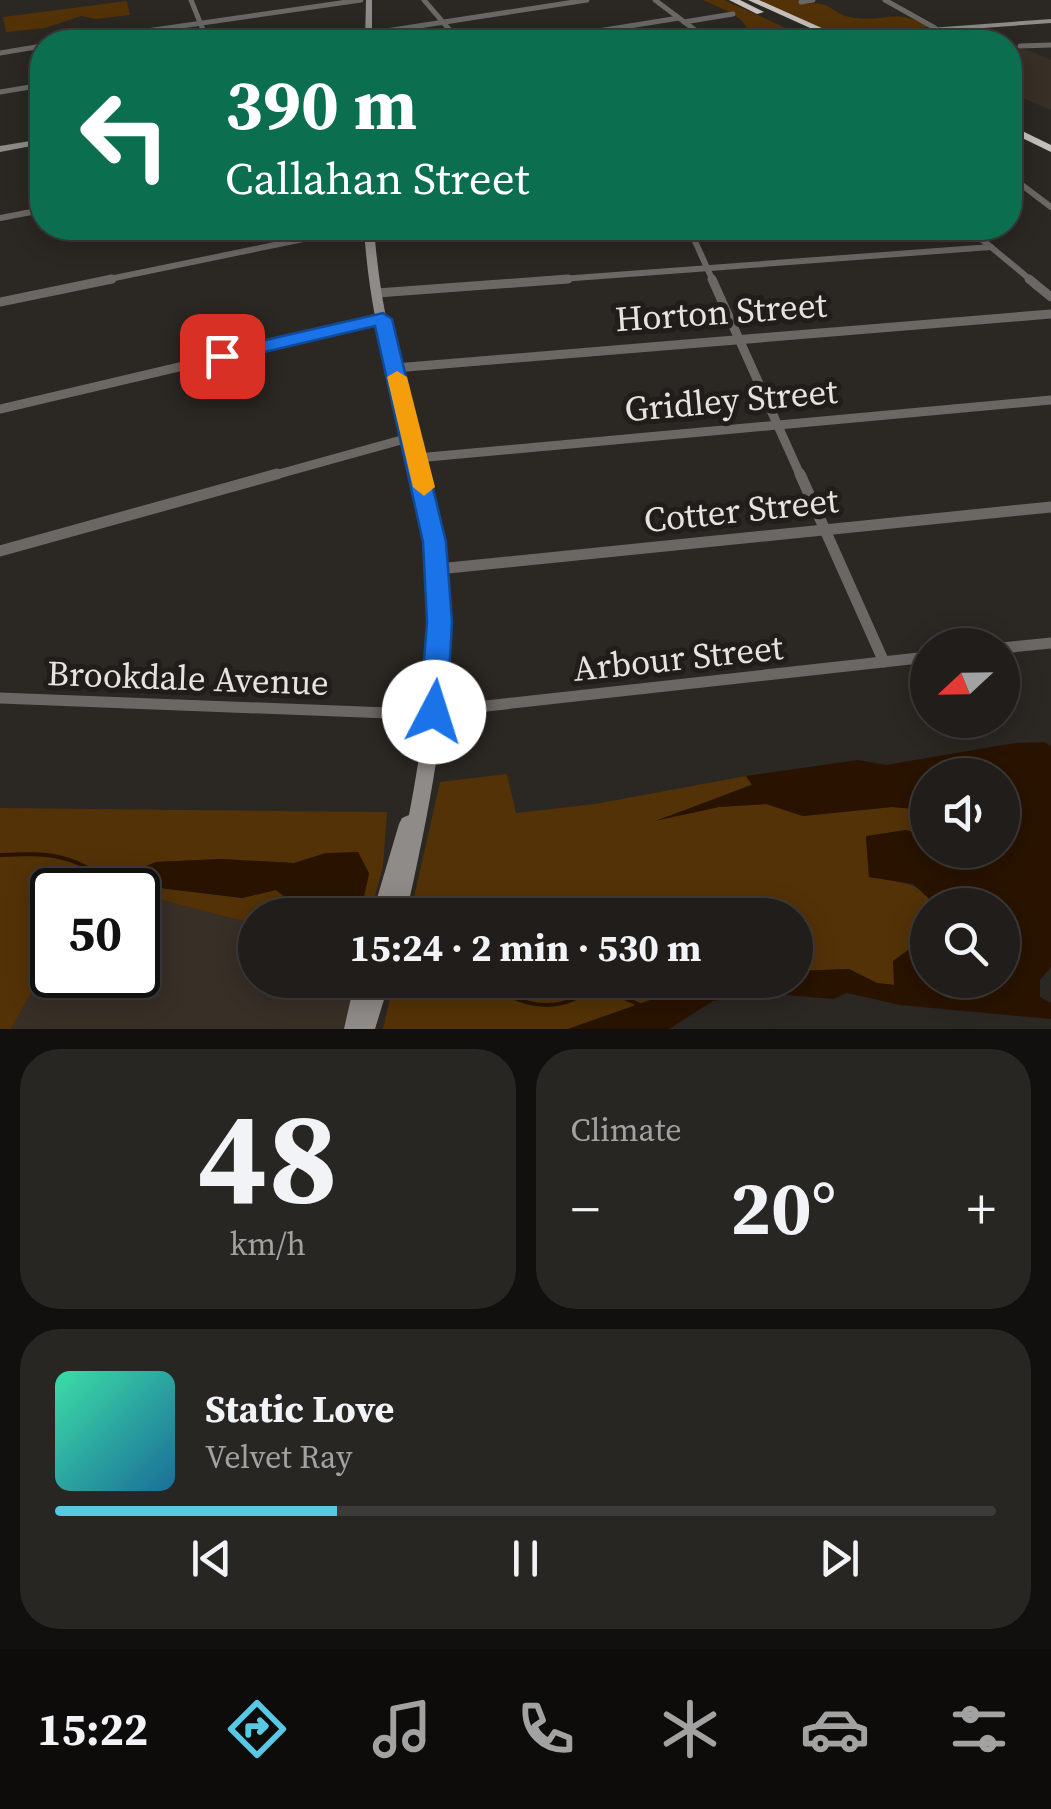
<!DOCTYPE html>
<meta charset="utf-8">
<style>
body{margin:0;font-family:"Source Serif 4",serif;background:#282623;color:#f1f3f6;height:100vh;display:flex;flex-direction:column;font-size:38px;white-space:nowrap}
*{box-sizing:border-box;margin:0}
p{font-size:32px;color:#a2a2a2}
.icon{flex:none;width:55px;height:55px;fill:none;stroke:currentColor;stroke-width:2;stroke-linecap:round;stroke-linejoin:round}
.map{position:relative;height:1029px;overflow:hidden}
.panel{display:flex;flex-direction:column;gap:20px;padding:20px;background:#12100e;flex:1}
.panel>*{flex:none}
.hud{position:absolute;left:30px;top:30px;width:992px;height:210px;border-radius:40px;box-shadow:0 5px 25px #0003,0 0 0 2px #3d3b39;background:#0b6e4f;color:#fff;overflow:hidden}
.needle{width:65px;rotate:248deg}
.buttons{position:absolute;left:910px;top:628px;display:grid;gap:20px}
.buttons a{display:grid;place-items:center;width:110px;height:110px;border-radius:50%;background:#201d1a;box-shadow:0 5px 25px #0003,0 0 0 2px #3d3b39;font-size:50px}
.speed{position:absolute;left:30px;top:868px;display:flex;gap:20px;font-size:50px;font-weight:700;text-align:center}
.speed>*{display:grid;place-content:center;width:130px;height:130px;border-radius:50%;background:#201d1a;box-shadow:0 5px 25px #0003,0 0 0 2px #3d3b39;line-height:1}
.speed .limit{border:5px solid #111;border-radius:15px;background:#fff;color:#111}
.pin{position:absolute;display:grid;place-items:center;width:85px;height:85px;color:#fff;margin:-42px;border-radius:20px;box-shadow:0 5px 15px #0006}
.me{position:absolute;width:110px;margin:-55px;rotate:5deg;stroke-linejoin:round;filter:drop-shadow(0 0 8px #0008)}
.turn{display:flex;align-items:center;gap:35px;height:210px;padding:0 30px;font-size:45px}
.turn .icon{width:130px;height:130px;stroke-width:2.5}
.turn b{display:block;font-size:70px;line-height:85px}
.big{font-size:75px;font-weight:700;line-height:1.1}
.panel .tile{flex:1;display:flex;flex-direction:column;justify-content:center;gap:15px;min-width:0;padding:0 35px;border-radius:40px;background:#282623}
.panel .dial{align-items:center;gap:0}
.dial b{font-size:130px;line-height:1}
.song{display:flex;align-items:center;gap:30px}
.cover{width:120px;height:120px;border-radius:15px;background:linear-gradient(135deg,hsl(160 70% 55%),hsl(200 70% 35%))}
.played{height:10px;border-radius:5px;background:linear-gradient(90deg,#58c8e4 30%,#3d3b39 30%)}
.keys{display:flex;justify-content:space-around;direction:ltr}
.heat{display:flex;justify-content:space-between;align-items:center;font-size:55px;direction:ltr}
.panel .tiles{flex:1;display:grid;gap:20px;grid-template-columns:1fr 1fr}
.tile:last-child{grid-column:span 2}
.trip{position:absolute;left:238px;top:898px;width:575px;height:100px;border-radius:50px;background:#201d1a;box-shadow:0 5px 25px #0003,0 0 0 2px #3d3b39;font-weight:700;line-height:100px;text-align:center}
.tab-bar{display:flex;height:160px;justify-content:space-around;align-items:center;background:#0d0c0a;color:#a2a2a2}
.tab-bar .icon{width:70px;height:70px}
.tab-bar .current{color:#58c8e4}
.tab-bar b{font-size:45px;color:#f1f3f6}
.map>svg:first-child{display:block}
.built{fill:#382f27}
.green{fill:#533207}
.water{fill:#291300}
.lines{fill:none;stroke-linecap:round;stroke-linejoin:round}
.stream{stroke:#291300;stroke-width:4}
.street-far3{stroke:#6a6765;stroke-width:5}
.street-far2{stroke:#6a6765;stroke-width:6}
.street-far1{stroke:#6a6765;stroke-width:9}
.street{stroke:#6a6765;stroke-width:11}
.secondary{fill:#8f8b88;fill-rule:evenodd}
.highway{fill:#c5c0bb;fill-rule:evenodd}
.route{fill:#1a73e8;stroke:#114b97;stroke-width:2.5}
.slow{fill:#f59e0b}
.labels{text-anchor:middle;stroke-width:10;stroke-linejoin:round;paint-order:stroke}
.street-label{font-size:35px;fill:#e6e3e0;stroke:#211d1a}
</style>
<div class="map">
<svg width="1051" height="1029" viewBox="0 0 1051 1029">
<rect width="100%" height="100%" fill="#2b2723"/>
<g class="built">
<polygon points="1010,43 1051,60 1051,110 1010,92"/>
<polygon points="138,894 255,924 255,980 354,980 354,1018 360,1029 11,1029 52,955 52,975 138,975"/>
</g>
<g class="green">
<path d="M703 0H724L806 37 750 39C748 15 723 10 703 0Z"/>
<path d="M757 0H797L805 4C831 0 829 12 850 17 882 24 895 6 929 27L837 35Z"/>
<polygon points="127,1 130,15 95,19 81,16 45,28 6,32 3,17"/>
<path d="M507 774 516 813 595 804 746 776 753 784 665 818 719 807 766 804 803 816 892 807 927 810V836L906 830 866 837 869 877C893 881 922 882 936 905H928L927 951 908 950 895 985 877 983 849 969 795 971V915H410L440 782Z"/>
<polygon points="0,808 387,812 383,866 370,915 360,915 369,874 326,853 294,863 221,859 156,862 111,881 241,898 276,890 308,915 255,915 255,924 138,894 138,890 94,882 89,890 52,890 52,955 11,1029 0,1029"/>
<polygon points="394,980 729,980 718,986 679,990 568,1029 383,1029"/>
</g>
<g class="water">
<polygon points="1044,742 1051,746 1051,967 1040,980 1040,997 1051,1003 1051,1019 900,1005 847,993 833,999 763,993 713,1001 669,1029 568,1029 679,990 718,986 729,980 795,980 795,971 849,969 877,983 894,985 893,961 908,950 927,951 928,980 1002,980 1002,905 936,905 913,884 869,877 866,836 906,830 927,836 928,850 1002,850 1002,775 987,775 980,763 928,775 927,810 892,807 803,816 766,804 719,807 655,821 752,785 746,776 858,760 886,765 1015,743"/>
<polygon points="358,852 369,873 360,915 308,915 276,890 242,898 109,882 156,862 221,859 294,863 326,853"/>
</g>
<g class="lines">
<g class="stream">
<path d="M0 855C48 853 70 853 110 882"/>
<path d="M488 980C510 1001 542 1012 572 1000 583 995 590 989 602 988L640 1005"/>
</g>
<g class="street-far3">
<polyline points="191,0 208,42"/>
<polyline points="424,0 460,42"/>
<polyline points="655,0 711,42"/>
<polyline points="885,0 935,28"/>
<polyline points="801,2 813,0"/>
<polyline points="684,22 733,14"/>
<polyline points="70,42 361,0"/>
<polyline points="315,42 587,0"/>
<polyline points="530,42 679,18"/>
<polyline points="1020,46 1051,45"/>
<polyline points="0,53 42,46"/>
<polyline points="0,92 42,85"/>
</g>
<g class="street-far2">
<polyline points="1010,176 1051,207"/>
<polyline points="0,218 42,210"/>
<polyline points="360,228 400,228"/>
<polyline points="689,228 713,281"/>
<polyline points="968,228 1032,281"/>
<polyline points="100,281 357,228"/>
<polyline points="534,281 991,247"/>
</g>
<g class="street-far1">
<polyline points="712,279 801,477"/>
<polyline points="1029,279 1051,297"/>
<polyline points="377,293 568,279"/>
<polyline points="0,302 112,279"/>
<polyline points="395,368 1051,314"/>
<polyline points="0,409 383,319"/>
<polyline points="417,458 1051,400"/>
<polyline points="268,477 412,437"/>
</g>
<g class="street">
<polyline points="800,474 884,662"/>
<polyline points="0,551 277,474"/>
<polyline points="438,569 1051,507"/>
<polyline points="1002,648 1051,643"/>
<polyline points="0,698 414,714 928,657"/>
</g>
<g class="secondary">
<polygon points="366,0 372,0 372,42 365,42"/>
<polygon points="1051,19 1051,23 791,42 764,42 768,40"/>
<polygon points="42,139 42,144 0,152 0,146"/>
<path d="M364 228H374C377 266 382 303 391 340 406 402 428 462 439 524 462 655 434 788 406 915H372L399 824 402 818 409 815C427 720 439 624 425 527 418 477 402 427 389 378 376 329 367 279 364 228Z"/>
<polygon points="355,980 390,980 375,1029 344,1029"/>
</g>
<g class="highway">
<polygon points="729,0 740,0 764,12 757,14"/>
<polygon points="748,0 759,0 853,42 841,42"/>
<polygon points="1010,125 1051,145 1051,152 1010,132"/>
</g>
</g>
<polygon class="route" points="383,313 392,319 446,542 452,622 447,712 443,721 434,725 424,721 420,712 427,622 423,542 375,326 222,362 212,356 222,350"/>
<polygon class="slow" points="397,371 407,377 435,487 424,496 413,487 387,377"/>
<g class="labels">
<g class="street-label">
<text transform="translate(721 312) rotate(-4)" y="12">Horton Street</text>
<text transform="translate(731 400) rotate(-5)" y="12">Gridley Street</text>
<text transform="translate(741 510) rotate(-6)" y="12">Cotter Street</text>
<text transform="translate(678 658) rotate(-6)" y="12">Arbour Street</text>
<text transform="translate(188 678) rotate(2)" y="12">Brookdale Avenue</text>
</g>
</g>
</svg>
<div class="buttons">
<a><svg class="needle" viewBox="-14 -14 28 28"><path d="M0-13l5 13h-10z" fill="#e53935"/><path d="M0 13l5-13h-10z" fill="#a2a2a2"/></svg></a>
<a><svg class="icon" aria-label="sound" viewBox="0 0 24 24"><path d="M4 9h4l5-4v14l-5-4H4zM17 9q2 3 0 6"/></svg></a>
<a><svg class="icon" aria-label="search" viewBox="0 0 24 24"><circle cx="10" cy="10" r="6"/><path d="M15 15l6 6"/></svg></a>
</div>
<div class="speed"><div class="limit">50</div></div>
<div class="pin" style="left:222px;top:356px;background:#d93025"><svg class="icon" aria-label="arrive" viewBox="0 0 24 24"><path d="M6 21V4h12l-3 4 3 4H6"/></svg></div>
<svg class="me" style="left:434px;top:712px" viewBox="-20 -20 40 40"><circle r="19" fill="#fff"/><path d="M0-13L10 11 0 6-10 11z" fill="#1a73e8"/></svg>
<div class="trip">15:24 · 2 min · 530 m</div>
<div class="hud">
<div class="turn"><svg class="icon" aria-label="left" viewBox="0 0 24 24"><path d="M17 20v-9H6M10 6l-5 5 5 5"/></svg><div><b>390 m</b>Callahan Street</div></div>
</div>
</div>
<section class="panel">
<div class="tiles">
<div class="tile dial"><b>48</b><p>km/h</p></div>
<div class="tile"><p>Climate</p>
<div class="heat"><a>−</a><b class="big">20°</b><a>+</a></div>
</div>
<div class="tile">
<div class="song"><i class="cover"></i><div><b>Static Love</b><p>Velvet Ray</p></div></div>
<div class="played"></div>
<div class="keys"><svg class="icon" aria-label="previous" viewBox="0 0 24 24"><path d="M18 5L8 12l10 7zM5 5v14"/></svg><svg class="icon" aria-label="pause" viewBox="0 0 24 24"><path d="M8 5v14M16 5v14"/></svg><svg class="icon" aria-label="next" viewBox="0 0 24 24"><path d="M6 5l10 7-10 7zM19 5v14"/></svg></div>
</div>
</div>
</section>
<nav class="tab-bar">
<b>15:22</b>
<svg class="icon current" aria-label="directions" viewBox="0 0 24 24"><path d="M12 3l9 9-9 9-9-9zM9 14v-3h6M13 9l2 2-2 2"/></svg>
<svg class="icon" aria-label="music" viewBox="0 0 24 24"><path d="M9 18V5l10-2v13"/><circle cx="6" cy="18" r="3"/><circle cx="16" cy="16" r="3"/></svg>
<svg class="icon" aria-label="phone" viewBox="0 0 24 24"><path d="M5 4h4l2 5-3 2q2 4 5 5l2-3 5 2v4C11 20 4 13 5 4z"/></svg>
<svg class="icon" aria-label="climate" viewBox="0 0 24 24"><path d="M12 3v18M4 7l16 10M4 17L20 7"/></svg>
<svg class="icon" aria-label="car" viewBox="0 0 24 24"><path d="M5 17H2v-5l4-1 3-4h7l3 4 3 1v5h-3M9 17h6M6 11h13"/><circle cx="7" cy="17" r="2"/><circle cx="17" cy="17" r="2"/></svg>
<svg class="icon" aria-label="filters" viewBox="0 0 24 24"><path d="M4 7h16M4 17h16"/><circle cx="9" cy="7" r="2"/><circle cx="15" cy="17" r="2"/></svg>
</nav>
